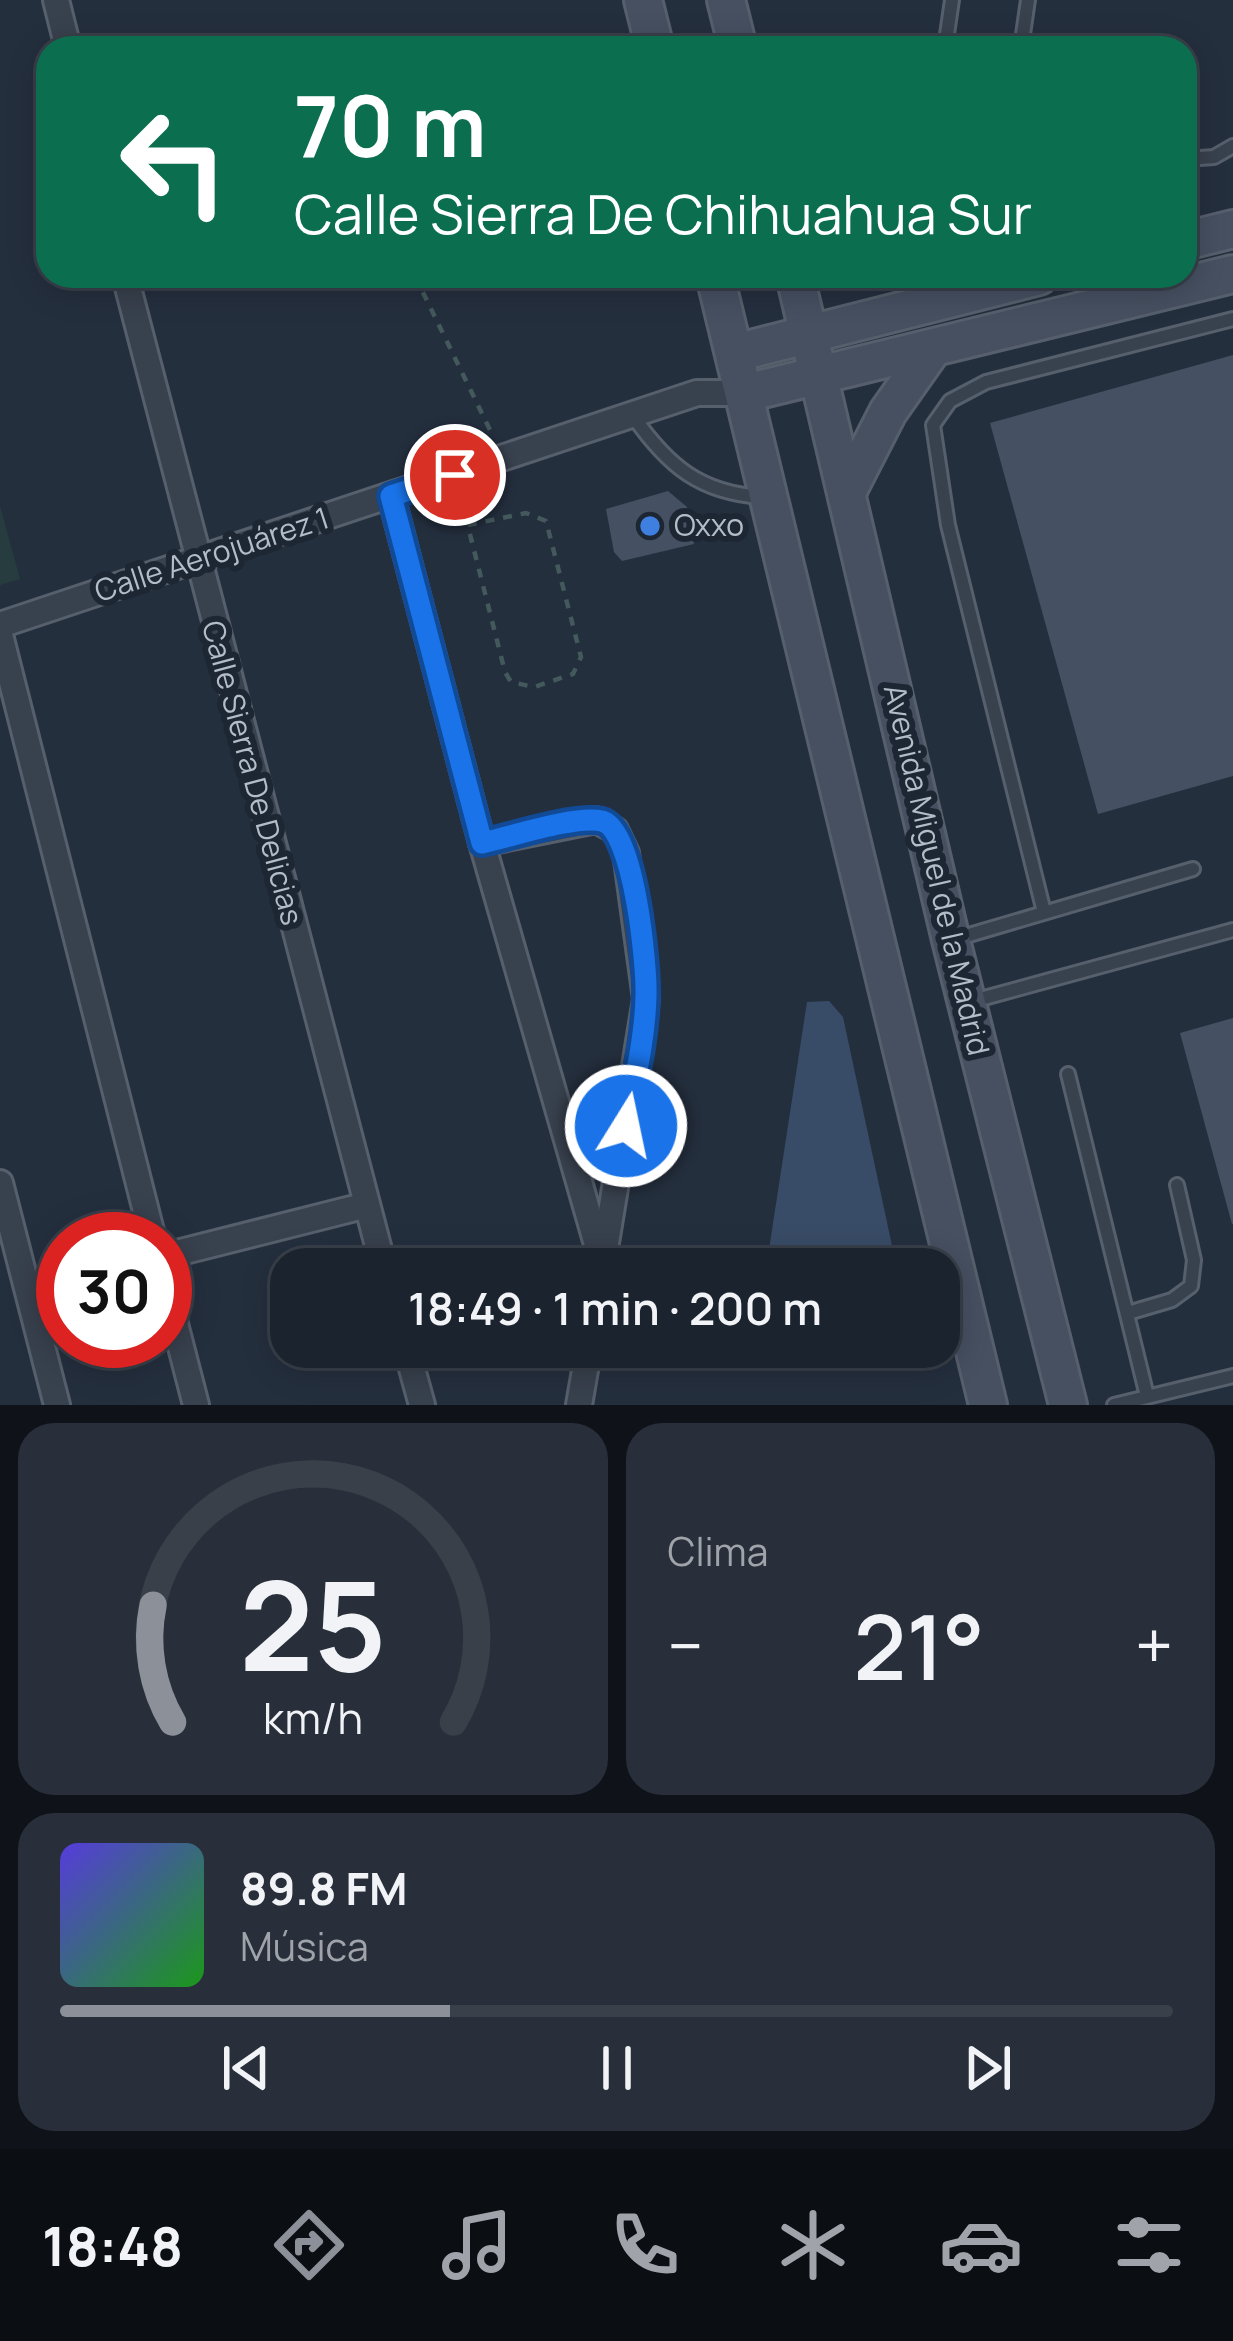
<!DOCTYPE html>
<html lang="es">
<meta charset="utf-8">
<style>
body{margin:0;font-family:Manrope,sans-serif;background:#282f3a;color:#f1f3f6;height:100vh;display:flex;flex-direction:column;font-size:45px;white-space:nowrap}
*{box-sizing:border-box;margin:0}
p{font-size:39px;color:#a0a4aa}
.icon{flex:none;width:66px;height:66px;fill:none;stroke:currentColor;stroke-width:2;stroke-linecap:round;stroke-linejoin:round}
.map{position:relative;height:1405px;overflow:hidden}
.panel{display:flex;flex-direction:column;gap:18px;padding:18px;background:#0f1319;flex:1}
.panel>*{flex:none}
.banner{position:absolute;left:36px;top:36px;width:1161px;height:252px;border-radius:36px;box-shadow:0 6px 30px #0003,0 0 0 3px #39404a;background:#0b6e4f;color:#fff;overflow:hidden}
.speed{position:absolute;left:36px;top:1212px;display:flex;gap:24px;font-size:60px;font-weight:700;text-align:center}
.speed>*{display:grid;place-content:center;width:156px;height:156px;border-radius:50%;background:#1b232e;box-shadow:0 6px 30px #0003,0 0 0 3px #39404a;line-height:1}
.speed .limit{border:18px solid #d22;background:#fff;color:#111}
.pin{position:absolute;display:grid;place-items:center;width:102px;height:102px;color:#fff;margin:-51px;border:6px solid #fff;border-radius:50%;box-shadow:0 3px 12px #0007}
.me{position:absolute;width:132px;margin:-66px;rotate:10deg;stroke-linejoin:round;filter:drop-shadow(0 0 9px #0008)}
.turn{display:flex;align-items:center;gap:42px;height:252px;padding:0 60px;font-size:54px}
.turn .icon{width:156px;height:156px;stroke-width:2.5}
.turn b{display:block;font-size:84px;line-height:102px}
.big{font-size:90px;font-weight:600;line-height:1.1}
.panel .tile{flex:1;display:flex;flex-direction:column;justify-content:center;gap:18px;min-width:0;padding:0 42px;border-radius:36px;background:#282f3a}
.panel .dial{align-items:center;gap:0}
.dial svg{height:312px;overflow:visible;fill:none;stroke:#39404a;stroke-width:7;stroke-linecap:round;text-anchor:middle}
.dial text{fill:#f1f3f6;stroke:none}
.song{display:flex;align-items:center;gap:36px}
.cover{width:144px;height:144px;border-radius:18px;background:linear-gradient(135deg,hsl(250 70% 55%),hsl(120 70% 35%))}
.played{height:12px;border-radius:6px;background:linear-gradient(90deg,#8c9099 35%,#39404a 35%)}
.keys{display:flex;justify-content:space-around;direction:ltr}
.heat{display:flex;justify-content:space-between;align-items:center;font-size:66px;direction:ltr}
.panel .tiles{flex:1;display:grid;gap:18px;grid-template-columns:1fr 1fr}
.tile:last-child{grid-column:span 2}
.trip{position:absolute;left:270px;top:1248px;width:690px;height:120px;border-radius:36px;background:#1b232e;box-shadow:0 6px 30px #0003,0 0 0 3px #39404a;font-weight:600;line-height:120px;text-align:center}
.tab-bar{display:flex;height:192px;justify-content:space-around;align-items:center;background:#0b0e12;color:#a0a4aa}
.tab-bar .icon{width:84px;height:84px}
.tab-bar .current{color:#8c9099}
.tab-bar b{font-size:54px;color:#f1f3f6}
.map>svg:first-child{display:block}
.green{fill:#263c3f}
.water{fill:#394c67}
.building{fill:#455162}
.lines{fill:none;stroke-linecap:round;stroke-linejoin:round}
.lane-casing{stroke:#565f6c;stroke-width:18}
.street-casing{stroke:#565f6c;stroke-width:30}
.secondary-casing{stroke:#565f6c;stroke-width:42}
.path{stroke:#44595c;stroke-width:4.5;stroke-dasharray:9 9;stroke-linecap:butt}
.lane{stroke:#38414e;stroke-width:12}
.street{stroke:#38414e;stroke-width:24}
.secondary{stroke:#465061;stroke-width:36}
.route-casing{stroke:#114b97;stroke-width:30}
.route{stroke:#1a73e8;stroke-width:21}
.shop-dot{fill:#3f7fe0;stroke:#1d2633;stroke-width:4.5}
.labels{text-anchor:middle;stroke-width:12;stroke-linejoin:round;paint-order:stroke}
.poi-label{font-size:30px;fill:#b4bcc9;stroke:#1d2633;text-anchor:start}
.street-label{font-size:30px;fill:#b4bcc9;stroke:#1d2633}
</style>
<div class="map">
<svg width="1233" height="1405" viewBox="0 0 1233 1405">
<rect width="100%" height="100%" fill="#242f3e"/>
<polygon class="green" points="0,506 20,579 0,585"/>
<polygon class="water" points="829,1001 843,1017 897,1269 766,1269 807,1002"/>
<g class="building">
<polygon points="1233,355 1233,776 1098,814 990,423"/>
<polygon points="668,491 687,507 694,544 622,561 614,552 606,509"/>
<polygon points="1233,1018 1233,1224 1232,1224 1180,1033"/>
</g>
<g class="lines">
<defs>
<g id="lane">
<polyline points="945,48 952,0"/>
<polyline points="1021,48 1028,0"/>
<polyline points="1185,159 1214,157 1233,146"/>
<polyline points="927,302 927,276"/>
<path d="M633 416C668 466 700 493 762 497"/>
<polyline points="1044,912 948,525 933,425 950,401 986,382 1233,319"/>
<polyline points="952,940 1193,869"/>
<polyline points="973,1001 1233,930"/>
<polyline points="1068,1074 1147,1396"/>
<polyline points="1128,1313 1172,1300 1191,1286 1194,1260 1177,1185"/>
<polyline points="1114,1405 1233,1376"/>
</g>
<g id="street">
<polyline points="56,0 68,48"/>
<polyline points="125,276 384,1269"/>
<polyline points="391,496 482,843 602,1262"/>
<polyline points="0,625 697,393 746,393"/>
<polyline points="0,635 153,1239"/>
<polyline points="482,843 596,820 615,830 626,853 646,999 604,1255"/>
<polyline points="0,1183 57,1405"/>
<polyline points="165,1256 367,1205"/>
<polyline points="165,1285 196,1405"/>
<polyline points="406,1347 422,1405"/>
<polyline points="579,1405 589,1347"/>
</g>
<g id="secondary">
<polyline points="643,0 655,48"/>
<polyline points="726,0 738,48"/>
<polyline points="1185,241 1233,229"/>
<polyline points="715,276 988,1405"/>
<polyline points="795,276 951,940 1068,1405"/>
<polyline points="735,353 1039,276"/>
<polyline points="746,393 1233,274"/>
<polyline points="847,492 888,412 933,348"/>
</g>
</defs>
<use href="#lane" class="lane-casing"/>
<use href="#street" class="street-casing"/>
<use href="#secondary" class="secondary-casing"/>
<g class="path">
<polyline points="415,276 491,432"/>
<polyline points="461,499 505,672 511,682 534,687 573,674 581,657 546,521 526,513 468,525"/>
</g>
<use href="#lane" class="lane"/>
<use href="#street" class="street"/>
<use href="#secondary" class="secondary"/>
</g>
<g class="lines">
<defs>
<path id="route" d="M455 475 391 496 482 843C511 837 575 815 602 821 634 829 647 965 646 996 645 1040 634 1083 626 1126"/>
</defs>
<use href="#route" class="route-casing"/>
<use href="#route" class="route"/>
</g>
<circle class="shop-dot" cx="650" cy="526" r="12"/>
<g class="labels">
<g class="poi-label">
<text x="674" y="536">Oxxo</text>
</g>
<g class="street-label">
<text transform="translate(212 555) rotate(-18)" y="10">Calle Aerojuárez 1</text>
<text transform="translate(252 773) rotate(75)" y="10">Calle Sierra De Delicias</text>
<text transform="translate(936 870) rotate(77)" y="10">Avenida Miguel de la Madrid</text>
</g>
</g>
</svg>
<div class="speed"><div class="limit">30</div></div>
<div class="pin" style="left:455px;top:475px;background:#d93025"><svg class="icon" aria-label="arrive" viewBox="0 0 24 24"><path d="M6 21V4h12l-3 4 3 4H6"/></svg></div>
<svg class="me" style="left:626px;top:1126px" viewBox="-20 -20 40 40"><circle r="17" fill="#1a73e8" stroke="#fff" stroke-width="3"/><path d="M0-11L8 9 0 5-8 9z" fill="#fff"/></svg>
<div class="trip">18:49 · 1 min · 200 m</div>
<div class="banner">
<div class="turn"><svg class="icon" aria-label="left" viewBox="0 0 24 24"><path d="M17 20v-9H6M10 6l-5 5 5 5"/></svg><div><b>70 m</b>Calle Sierra De Chihuahua Sur</div></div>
</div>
</div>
<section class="panel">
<div class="tiles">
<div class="tile dial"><svg viewBox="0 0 100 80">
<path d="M14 69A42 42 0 1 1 86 69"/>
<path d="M14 69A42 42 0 0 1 9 39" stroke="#8c9099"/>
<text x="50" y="56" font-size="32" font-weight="700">25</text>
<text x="50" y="72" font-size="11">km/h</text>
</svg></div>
<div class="tile"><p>Clima</p>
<div class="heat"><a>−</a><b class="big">21°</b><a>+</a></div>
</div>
<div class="tile">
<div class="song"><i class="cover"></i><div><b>89.8 FM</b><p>Música</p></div></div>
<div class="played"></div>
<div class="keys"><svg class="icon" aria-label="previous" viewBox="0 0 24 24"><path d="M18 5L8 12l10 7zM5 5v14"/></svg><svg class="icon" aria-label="pause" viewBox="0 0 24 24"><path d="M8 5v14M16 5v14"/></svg><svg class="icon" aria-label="next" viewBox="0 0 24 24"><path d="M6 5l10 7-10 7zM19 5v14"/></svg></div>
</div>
</div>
</section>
<nav class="tab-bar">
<b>18:48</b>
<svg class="icon current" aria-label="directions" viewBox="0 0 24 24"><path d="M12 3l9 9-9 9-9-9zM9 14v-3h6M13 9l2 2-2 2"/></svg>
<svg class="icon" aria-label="music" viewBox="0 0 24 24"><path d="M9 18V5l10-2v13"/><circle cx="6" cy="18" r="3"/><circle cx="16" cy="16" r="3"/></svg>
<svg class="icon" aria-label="phone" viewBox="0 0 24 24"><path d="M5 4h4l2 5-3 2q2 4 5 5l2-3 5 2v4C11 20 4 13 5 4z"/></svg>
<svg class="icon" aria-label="climate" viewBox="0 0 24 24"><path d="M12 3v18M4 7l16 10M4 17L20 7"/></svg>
<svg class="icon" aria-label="car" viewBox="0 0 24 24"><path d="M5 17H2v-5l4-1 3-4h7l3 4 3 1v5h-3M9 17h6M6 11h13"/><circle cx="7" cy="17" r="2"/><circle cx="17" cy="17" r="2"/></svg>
<svg class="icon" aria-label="filters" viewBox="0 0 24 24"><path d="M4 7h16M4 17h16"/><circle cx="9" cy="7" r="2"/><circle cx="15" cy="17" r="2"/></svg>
</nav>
